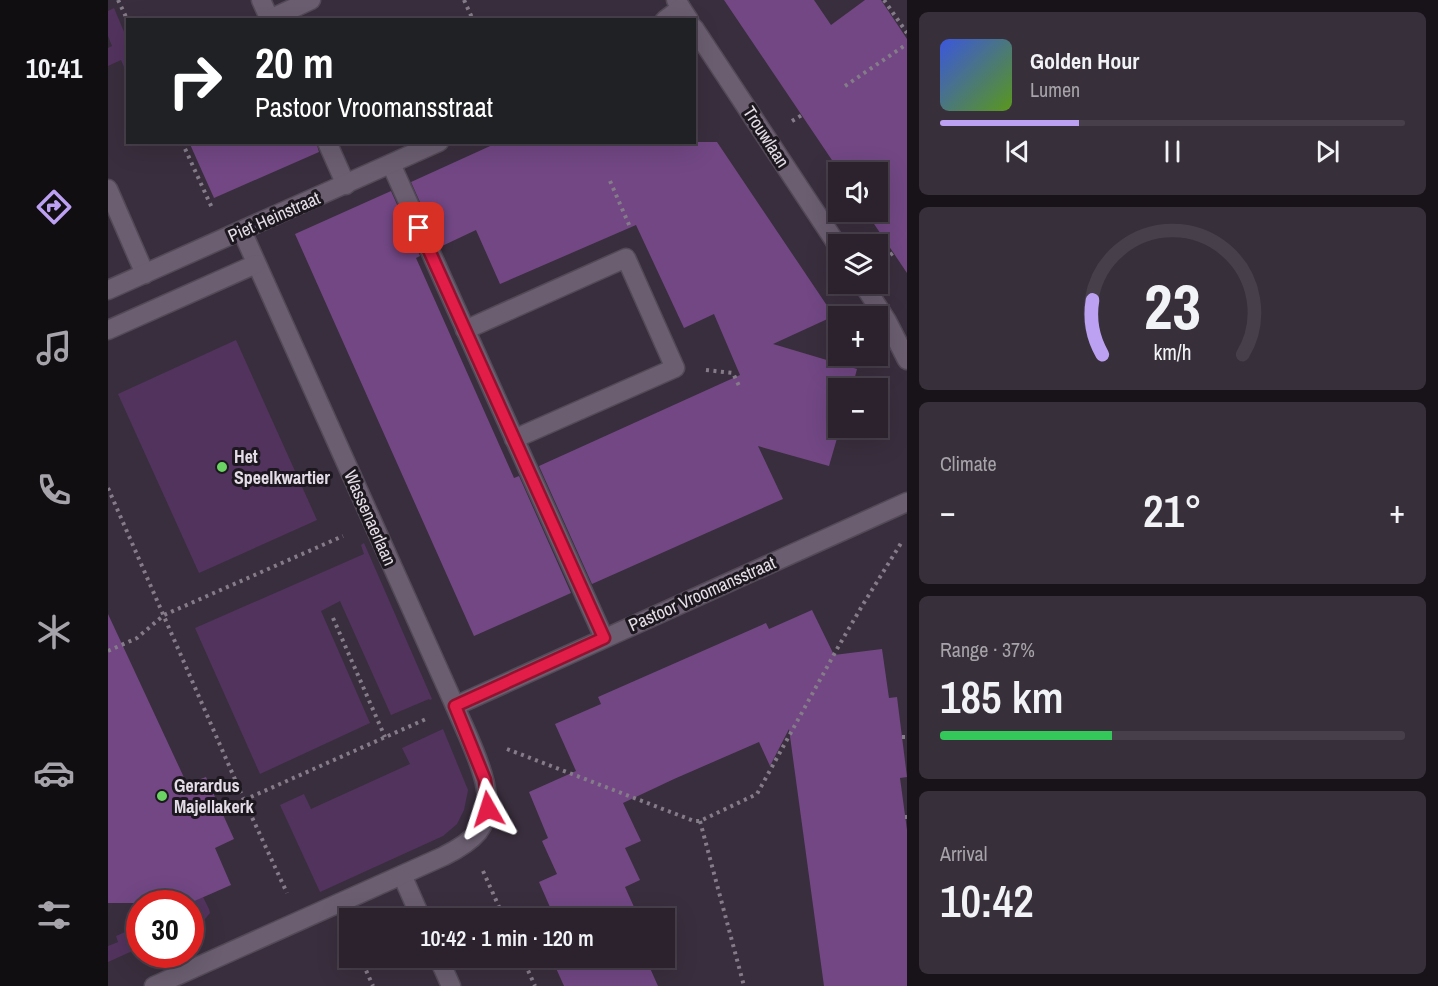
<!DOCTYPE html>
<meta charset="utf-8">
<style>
body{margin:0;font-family:"Archivo Narrow",sans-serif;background:#372f3a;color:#f1f3f6;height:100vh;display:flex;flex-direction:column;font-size:22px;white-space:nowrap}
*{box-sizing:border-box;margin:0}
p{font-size:20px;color:#a6a4aa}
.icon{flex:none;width:33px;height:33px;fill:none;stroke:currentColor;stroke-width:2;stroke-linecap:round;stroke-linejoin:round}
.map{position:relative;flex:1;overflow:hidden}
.sheet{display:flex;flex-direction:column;gap:12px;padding:12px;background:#181319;width:531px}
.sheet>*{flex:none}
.hud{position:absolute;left:18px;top:18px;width:570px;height:126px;border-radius:0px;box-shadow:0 6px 24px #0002,0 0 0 2px #473f4a;background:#202124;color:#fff;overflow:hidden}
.fabs{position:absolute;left:720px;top:162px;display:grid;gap:12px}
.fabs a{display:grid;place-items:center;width:60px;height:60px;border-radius:0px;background:#2b222e;box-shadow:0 6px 24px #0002,0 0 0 2px #473f4a;font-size:30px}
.speed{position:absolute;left:18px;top:890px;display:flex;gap:12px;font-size:30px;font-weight:700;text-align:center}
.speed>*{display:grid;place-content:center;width:78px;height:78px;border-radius:50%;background:#2b222e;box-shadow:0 6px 24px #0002,0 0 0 2px #473f4a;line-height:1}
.speed .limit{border:9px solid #d22;background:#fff;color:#111}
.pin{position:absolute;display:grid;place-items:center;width:51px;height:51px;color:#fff;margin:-26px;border-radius:12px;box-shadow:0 3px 9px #0006}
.me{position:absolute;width:66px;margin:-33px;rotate:354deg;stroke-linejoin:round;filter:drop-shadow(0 0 4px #0008)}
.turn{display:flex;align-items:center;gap:21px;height:126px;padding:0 30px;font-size:27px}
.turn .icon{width:78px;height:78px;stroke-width:2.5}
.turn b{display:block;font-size:42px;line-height:51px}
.big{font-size:45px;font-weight:600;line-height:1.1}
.sheet .tile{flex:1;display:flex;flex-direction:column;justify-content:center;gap:9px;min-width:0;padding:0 21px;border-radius:9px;background:#372f3a}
.sheet .dial{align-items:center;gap:0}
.dial svg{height:156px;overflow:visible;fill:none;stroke:#473f4a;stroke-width:7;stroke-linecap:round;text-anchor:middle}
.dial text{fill:#f1f3f6;stroke:none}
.song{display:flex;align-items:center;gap:18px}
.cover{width:72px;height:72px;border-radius:9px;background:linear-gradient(135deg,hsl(230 70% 55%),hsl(90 70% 35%))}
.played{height:6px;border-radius:3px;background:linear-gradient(90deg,#bca0f2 30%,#473f4a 30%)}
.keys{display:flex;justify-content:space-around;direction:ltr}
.heat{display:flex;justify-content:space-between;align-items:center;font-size:33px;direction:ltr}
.charge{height:9px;border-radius:4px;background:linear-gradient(90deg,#34c759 37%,#473f4a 0)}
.trip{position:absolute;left:231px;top:908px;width:336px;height:60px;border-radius:0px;background:#2b222e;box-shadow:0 6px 24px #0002,0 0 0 2px #473f4a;font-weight:600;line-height:60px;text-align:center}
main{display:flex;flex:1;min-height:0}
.dock{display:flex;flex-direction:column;width:108px;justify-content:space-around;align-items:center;background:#110e12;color:#a6a4aa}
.dock .icon{width:42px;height:42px}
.dock .active{color:#bca0f2}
.dock b{font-size:27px;color:#f1f3f6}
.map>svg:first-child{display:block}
.green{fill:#52335e}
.building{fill:#724784}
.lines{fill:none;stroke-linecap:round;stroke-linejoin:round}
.minor-casing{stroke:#534a57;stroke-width:21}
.path{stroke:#857c89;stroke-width:4;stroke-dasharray:3 4.5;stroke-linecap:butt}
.minor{stroke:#6a5e70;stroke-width:18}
.route-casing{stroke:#92132f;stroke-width:15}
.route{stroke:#e11d48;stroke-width:10}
.poi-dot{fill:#6bd363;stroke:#1d181f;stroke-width:2}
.labels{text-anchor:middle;stroke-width:6;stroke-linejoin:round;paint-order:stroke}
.street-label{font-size:18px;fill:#e4dde7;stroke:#1d181f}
.poi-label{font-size:18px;font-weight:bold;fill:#e4dde7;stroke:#1d181f;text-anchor:start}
</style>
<main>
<nav class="dock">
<b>10:41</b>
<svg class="icon active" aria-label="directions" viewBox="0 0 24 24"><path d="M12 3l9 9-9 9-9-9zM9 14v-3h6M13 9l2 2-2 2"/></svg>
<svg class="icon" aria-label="music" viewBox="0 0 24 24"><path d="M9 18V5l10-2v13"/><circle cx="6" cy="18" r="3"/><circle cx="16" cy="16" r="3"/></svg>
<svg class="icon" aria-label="phone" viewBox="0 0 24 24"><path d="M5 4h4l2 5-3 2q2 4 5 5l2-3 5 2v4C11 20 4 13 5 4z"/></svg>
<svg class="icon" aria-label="climate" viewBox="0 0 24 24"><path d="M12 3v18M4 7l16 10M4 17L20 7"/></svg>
<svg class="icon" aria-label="car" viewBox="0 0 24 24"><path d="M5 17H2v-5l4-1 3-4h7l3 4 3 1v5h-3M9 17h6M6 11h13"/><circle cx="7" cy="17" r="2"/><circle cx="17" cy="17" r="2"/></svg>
<svg class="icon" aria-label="filters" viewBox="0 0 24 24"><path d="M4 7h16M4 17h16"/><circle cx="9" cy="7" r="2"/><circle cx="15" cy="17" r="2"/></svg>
</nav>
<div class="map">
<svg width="799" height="986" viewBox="0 0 799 986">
<rect width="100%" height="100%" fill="#392e3d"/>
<g class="green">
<polygon points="6,8 19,39 19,74 13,60 0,66 0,48 4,46 0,36 0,11"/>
<polygon points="128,340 209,520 91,573 10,394"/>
<polygon points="256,543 324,699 322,700 321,699 283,715 232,601 213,611 262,723 152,774 87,628 256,554 253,545"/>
<polygon points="335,729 360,790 356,810 349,824 335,836 212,892 172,805 196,794 203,809 302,764 294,748"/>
<polygon points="95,897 101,909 102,913 97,919 82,925 82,903"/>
<polygon points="31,926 31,948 0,962 0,946 10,942 8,936"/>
</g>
<g class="building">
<polygon points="616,0 706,0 723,25 757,0 773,0 799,39 799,273 758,212 770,212 770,172 732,172"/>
<polygon points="81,142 208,142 211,152 106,198"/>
<polygon points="391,142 609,142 726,316 665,344 749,369 744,388 730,388 730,428 732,428 721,466 650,446 675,499 484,584 431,466 632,375 606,314 576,328 528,225 392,284 368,230 332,247 303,182"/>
<polygon points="283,191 312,256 308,258 406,478 411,476 463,593 366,636 187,234"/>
<polygon points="704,610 726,655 774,649 781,698 789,697 799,777 792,778 799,830 799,986 716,986 681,729 662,766 651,742 566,779 515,803 533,841 517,848 532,880 517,887 531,918 437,918 445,914 431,882 449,874 434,841 440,838 421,792 468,771 447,724 493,704 490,697 658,623 661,629"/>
<polygon points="0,614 79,784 98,777 126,839 107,848 123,885 82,903 0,903"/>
<polygon points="443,957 537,957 550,986 456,986"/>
</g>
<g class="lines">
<defs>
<g id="minor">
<polyline points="153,0 162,20"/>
<polyline points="568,0 581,20"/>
<polyline points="162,19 203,0"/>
<polyline points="557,20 573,8"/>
<polyline points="586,28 730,246"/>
<polyline points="219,142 238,185"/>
<polyline points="283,164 496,638"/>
<polyline points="0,189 37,274"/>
<polyline points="134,231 347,706"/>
<polyline points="755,284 779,321 799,360"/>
<polyline points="0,290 331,142"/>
<polyline points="0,330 148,264"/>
<polyline points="357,330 518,258 567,368 406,439"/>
<polyline points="294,875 313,918"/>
<polyline points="330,957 343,986"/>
<path d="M46 986 336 856C348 850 361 843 370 832 396 800 360 739 347 706L799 502"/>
</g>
</defs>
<use href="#minor" class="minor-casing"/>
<g class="path">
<polyline points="10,0 20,21"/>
<polyline points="356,0 365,20"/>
<polyline points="776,0 799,33"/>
<polyline points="737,86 799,44"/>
<polyline points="684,121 694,115"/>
<polyline points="74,142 104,208"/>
<polyline points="502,181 522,227"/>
<polyline points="776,259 785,253"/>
<polyline points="598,370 625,373 632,388"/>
<polyline points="0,488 136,800 179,893"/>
<polyline points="225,618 277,737"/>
<polyline points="0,651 29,638 56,615 235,536"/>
<polyline points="794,737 799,737"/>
<polyline points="399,749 586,821 592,821 649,794 729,649 754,606 795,540"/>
<polyline points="136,800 318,719"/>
<polyline points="797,817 799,817"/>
<polyline points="592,821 636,986"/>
<polyline points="375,871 396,918"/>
<polyline points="252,957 265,986"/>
<polyline points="414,957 427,986"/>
</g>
<use href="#minor" class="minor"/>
</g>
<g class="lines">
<defs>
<polyline id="route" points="311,228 496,638 347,706 377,780 380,809"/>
</defs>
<use href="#route" class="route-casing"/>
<use href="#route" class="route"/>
</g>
<g class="poi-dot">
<circle cx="114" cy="467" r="6"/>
<circle cx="54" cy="796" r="6"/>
</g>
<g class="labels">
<g class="street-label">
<text transform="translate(658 137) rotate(57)" y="6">Trouwlaan</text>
<text transform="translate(166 217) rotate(-24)" y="6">Piet Heinstraat</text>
<text transform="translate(262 518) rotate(66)" y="6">Wassenaerlaan</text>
<text transform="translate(594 594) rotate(-24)" y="6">Pastoor Vroomansstraat</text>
</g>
<g class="poi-label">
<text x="126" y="463">Het<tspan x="126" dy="21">Speelkwartier</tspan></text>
<text x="66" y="792">Gerardus<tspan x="66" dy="21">Majellakerk</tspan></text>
</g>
</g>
</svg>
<div class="fabs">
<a><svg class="icon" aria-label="sound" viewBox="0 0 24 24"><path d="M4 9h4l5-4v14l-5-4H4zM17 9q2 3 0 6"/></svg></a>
<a><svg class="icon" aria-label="layers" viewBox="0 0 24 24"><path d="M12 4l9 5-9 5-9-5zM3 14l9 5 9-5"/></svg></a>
<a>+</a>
<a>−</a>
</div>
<div class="speed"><div class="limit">30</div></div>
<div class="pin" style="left:311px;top:228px;background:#d93025"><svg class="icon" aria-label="arrive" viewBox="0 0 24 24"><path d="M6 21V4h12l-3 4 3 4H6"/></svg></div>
<svg class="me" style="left:380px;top:809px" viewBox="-20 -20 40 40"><path d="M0-17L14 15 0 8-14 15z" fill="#e11d48" stroke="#fff" stroke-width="4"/></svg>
<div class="trip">10:42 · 1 min · 120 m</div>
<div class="hud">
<div class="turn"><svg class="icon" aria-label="right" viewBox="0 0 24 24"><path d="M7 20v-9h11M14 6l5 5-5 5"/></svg><div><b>20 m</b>Pastoor Vroomansstraat</div></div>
</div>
</div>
<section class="sheet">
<div class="tile">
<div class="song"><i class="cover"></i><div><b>Golden Hour</b><p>Lumen</p></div></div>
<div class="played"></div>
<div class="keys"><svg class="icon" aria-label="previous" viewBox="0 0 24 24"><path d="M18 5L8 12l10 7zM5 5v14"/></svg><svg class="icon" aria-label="pause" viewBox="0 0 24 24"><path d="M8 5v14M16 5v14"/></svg><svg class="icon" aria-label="next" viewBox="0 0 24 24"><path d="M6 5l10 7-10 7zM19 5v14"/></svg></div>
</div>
<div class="tile dial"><svg viewBox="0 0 100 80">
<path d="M14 69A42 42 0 1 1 86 69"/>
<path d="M14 69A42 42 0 0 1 9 41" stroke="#bca0f2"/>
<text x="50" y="56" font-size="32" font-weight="700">23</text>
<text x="50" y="72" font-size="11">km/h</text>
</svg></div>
<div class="tile"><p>Climate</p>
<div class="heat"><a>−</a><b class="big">21°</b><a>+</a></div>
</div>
<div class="tile"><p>Range · 37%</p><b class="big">185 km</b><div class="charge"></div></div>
<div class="tile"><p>Arrival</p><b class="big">10:42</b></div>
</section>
</main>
